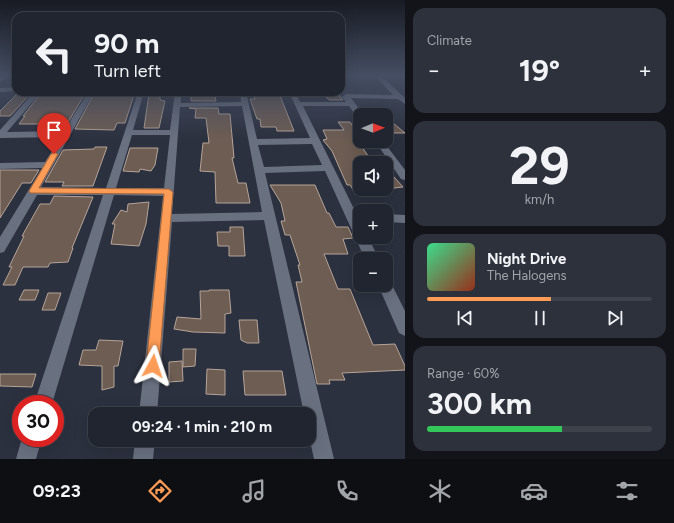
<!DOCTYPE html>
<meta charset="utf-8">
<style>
body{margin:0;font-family:Figtree,sans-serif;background:#2d313b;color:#f1f3f6;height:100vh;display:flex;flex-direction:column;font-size:15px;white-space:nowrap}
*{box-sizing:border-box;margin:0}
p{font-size:13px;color:#a2a5aa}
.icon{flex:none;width:22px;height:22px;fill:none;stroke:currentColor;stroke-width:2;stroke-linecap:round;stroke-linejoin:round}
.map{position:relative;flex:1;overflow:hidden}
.side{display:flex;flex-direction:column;gap:8px;padding:8px;background:#12141a;width:269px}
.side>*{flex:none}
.top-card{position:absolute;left:12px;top:12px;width:333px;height:84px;border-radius:12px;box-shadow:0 4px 16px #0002,0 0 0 1px #3e424b;background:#21252f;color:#f1f3f6;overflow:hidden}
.needle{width:26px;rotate:89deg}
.tools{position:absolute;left:353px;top:108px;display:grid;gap:8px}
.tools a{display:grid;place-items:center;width:40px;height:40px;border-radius:8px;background:#21252f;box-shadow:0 4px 16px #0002,0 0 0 1px #3e424b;font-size:20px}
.speed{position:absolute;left:12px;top:395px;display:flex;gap:8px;font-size:20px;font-weight:700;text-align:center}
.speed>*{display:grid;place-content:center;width:52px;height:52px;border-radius:50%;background:#21252f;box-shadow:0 4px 16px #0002,0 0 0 1px #3e424b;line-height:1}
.speed .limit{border:6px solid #d22;background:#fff;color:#111}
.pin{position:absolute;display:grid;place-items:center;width:34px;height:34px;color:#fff;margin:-41px -17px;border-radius:50% 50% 50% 0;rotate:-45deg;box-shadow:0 0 4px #0007}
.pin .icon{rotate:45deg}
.me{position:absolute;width:44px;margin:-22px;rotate:5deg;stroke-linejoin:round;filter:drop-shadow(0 0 3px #0008)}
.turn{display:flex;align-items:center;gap:14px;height:84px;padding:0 16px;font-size:18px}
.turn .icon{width:52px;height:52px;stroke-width:2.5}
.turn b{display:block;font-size:28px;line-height:34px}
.big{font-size:30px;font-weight:700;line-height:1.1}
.side .tile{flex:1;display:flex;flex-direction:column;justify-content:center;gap:6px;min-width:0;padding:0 14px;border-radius:12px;background:#2d313b}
.side .dial{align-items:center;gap:0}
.dial b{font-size:52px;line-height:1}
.song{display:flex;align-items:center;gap:12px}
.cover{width:48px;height:48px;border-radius:6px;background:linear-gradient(135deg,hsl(150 70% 55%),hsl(10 70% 35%))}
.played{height:4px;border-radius:2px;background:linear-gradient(90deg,#fd9c56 55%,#3e424b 55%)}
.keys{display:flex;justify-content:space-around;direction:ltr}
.heat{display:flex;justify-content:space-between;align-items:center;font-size:22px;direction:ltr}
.charge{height:6px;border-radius:3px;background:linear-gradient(90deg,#34c759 60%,#3e424b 0)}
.trip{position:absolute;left:88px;top:407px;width:228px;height:40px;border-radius:12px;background:#21252f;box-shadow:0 4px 16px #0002,0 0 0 1px #3e424b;font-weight:700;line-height:40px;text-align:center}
.dock{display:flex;height:64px;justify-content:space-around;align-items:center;background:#0d0f13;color:#a2a5aa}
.dock .icon{width:28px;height:28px}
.dock .on{color:#fd9c56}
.dock b{font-size:18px;color:#f1f3f6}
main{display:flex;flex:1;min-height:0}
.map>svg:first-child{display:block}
.building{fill:#6d5d53;stroke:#b6a499}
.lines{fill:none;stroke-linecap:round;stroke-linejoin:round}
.minor{fill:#697080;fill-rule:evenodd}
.route{fill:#fd9c56;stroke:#a46538}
</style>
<main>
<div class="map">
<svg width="405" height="459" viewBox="0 0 405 459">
<rect width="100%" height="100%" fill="#2c313f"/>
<g class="building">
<polygon points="19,92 32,92 10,116 0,116 0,111"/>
<polygon points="42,92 86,92 64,129 48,129 52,124 19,124 25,116 23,116"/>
<polygon points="95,92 135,92 125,123 117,123 114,130 75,129"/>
<polygon points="253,93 279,93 294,131 277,131 276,127 261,127 260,119 257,119 250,99 255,99"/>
<polygon points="149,94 160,94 160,100 165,101 159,128 144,128"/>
<polygon points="191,95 215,96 216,101 191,101"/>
<polygon points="324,95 339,95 343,100 329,100"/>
<polygon points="189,108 218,108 219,114 230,114 234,158 232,158 238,183 246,183 250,203 216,203 215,172 200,171 203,143 209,143 206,118 195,118 196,109"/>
<polygon points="386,117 405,133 386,133"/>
<polygon points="338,122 350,122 358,134 353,134 373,163 360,163 360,189 368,190 354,191 350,185 347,185 332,151 323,140 327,139 323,130 344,130"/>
<polygon points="95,147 107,147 93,186 62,186 64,182 45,182 63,150 94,149"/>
<polygon points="130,148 158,148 155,165 151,171 140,169 139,172 123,171"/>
<polygon points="386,168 403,187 386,189"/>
<polygon points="0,170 39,170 31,183 22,183 0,218"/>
<polygon points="270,185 315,185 327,213 329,213 336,227 348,227 353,238 343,239 348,254 324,254 338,289 350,289 373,345 395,344 405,366 405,370 342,373 345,380 329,380 330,384 317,384 296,282 302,282 298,265 300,265 290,235 285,235 281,221 285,221 281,203"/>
<polygon points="54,196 93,197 72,248 73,248 68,262 50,263 48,267 23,267 15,285 3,285 12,267 9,267 24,236 22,236 40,204 50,204"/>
<polygon points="149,202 146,224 139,246 111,244 115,224 112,224 121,210 127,212 128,204"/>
<polygon points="230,227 243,227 245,256 229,256 229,246 218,246 217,232 230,232"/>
<polygon points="24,290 39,290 35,300 19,300"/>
<polygon points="209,290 229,290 231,313 225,314 225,333 193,332 174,329 177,317 201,319 200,291 209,291"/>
<polygon points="48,293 61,293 55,310 42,310"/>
<polygon points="239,320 257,320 259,343 247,343 241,340"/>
<polygon points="99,340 123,341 118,366 114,366 114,387 102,390 102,366 79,365 83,350 96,350"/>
<polygon points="183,349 196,349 195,366 183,367"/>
<polygon points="182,361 183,381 169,382 169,362"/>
<polygon points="207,369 225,370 225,395 206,394"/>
<polygon points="243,371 282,371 286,395 245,395"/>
<polygon points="0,374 36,374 32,387 0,386"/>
</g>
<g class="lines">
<g class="minor">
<polygon points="2,75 9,75 0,82 0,77"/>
<path d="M374 75H380L405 98V104L398 99 351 98 364 115H360V117H357L349 106H303L360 221V237H368L379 259H365L325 171 265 173 334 459H314L309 436V414H304L264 220 172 222 157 414H139L163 196 114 195 52 404H34L103 195H37L4 252 0 253V237L42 168 0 169V163L45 162 61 137 0 138V130L34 92H41L7 132 64 131 88 92H94L41 187 106 188 138 92H144L133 130H170L175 92H181V103L241 102 240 92H246L257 139 310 138 289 92H295L300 102H346L342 97 346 94 393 95ZM242 106 262 212 172 214 180 107ZM132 135H170L164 188H116ZM312 144 322 165 264 167 258 145Z"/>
<polygon points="16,87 16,91 0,92 0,88"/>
<polygon points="375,141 383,141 405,170 405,180 401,179"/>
<polygon points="386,214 405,215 405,223 386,222"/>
<polygon points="386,279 390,281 405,311 405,336 399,333 378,285 386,285"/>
<polygon points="22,438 42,438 36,459 16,459"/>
<polygon points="135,440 155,440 153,459 133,459"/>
</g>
</g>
<linearGradient id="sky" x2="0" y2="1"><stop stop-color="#181b23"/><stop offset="0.54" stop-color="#454e63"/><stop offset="1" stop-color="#454e63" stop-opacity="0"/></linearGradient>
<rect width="405" height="139" fill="url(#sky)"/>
<polygon class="route" points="54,152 58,154 39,188 169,189 173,192 159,366 157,371 153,373 148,371 146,366 164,194 30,193 29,191 51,154"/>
</svg>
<div class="tools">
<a><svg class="needle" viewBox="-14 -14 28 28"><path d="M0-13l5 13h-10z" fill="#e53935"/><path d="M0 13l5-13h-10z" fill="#a2a5aa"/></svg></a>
<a><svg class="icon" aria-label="sound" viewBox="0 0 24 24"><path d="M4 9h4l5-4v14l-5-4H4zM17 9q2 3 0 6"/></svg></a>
<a>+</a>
<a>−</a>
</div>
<div class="speed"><div class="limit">30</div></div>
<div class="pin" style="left:54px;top:154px;background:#d93025"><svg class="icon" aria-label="arrive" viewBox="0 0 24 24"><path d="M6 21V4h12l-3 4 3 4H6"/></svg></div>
<svg class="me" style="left:153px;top:366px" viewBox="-20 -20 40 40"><path d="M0-17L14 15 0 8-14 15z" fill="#fd9c56" stroke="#fff" stroke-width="4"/></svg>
<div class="trip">09:24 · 1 min · 210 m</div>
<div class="top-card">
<div class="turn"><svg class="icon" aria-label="left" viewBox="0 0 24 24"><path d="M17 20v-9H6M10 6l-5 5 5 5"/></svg><div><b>90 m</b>Turn left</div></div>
</div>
</div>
<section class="side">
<div class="tile"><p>Climate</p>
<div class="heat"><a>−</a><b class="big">19°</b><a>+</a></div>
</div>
<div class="tile dial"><b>29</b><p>km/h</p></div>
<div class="tile">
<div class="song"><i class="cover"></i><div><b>Night Drive</b><p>The Halogens</p></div></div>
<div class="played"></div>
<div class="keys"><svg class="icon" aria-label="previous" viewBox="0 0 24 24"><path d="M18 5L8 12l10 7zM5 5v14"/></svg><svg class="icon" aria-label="pause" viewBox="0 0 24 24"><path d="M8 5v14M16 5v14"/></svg><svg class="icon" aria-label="next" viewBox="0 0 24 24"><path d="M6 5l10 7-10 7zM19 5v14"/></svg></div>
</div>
<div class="tile"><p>Range · 60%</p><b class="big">300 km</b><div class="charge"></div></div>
</section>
</main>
<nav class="dock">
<b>09:23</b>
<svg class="icon on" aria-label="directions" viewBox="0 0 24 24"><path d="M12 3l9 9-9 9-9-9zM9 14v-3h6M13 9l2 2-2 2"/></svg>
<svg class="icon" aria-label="music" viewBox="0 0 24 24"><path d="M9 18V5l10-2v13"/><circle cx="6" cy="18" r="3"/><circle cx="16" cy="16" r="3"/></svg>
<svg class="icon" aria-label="phone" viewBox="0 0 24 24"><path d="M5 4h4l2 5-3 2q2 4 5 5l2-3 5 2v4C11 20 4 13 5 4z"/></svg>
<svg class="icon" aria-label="climate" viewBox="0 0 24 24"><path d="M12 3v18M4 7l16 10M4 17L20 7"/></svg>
<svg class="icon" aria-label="car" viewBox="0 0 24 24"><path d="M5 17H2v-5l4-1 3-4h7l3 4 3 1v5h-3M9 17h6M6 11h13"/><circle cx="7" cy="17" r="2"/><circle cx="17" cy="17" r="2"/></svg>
<svg class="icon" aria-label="filters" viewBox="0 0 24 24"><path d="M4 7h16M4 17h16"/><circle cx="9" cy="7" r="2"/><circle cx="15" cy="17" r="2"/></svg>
</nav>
